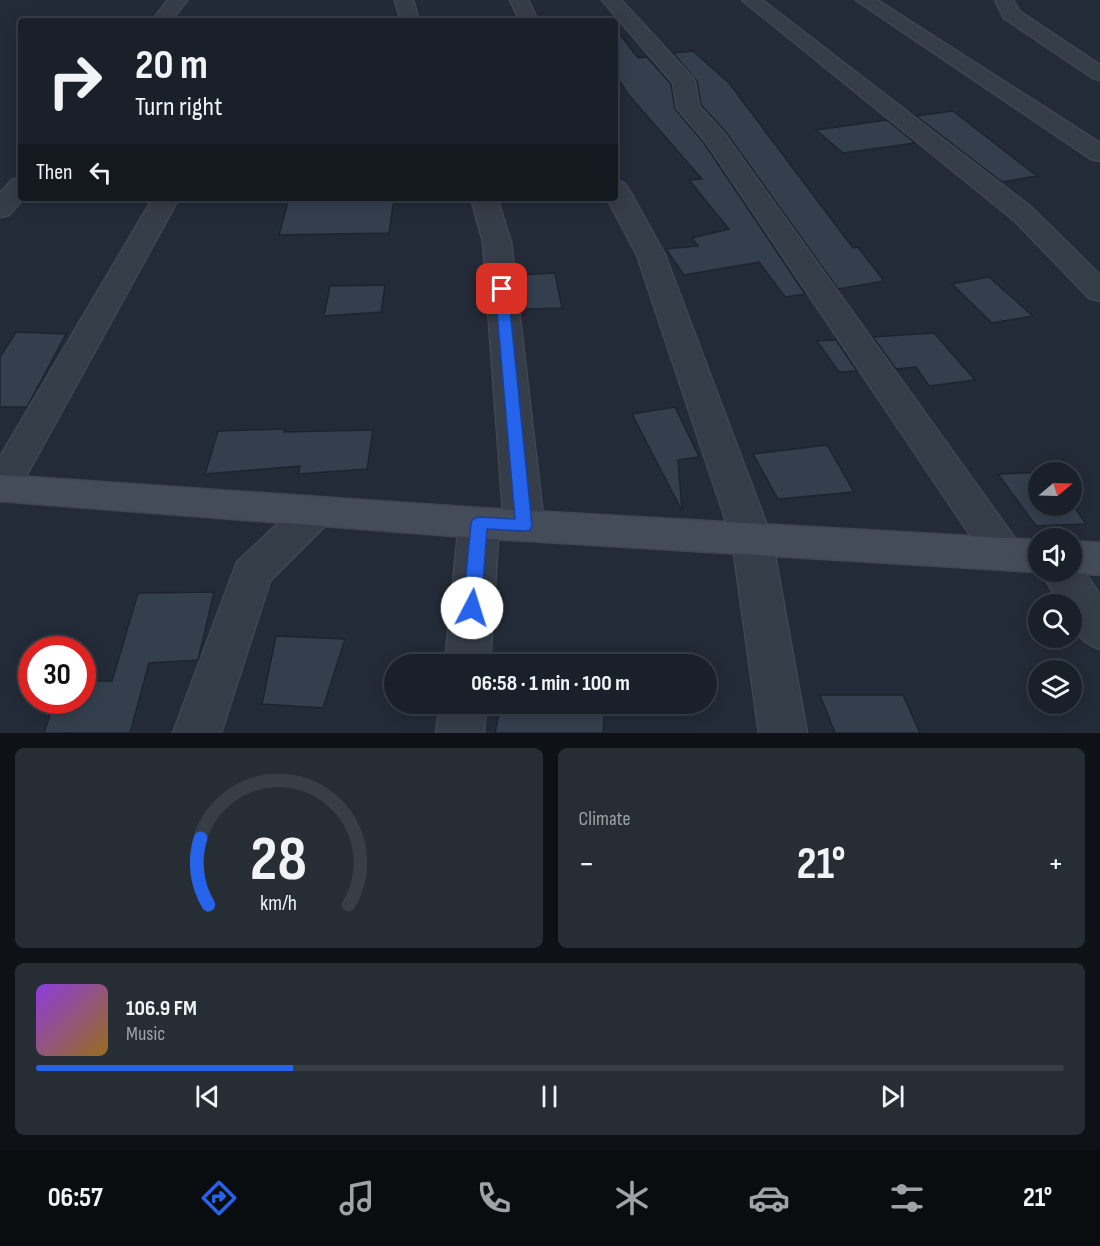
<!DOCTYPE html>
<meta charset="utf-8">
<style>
body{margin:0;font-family:"Sofia Sans Condensed",sans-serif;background:#272d35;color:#f1f3f6;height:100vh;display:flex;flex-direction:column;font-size:22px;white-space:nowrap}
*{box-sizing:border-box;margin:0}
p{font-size:20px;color:#9fa3a8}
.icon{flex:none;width:33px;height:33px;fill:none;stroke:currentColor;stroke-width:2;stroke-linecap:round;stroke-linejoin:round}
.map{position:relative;height:733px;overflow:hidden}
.sheet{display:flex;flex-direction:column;gap:15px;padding:15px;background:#0e1217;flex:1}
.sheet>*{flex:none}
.hud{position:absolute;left:18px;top:18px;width:600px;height:183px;border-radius:6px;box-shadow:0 3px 15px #0003,0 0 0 2px #383e46;background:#1a2029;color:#f1f3f6;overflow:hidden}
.needle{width:39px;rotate:71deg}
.tools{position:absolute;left:1028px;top:462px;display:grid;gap:12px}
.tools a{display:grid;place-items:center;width:54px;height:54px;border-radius:50%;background:#1a2029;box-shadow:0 3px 15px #0003,0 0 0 2px #383e46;font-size:30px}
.speed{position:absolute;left:18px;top:636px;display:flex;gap:12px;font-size:30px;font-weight:700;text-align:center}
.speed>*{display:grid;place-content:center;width:78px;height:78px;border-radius:50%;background:#1a2029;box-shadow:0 3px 15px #0003,0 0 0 2px #383e46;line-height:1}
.speed .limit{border:9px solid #d22;background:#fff;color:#111}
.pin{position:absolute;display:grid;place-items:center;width:51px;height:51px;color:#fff;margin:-26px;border-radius:12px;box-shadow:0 3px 9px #0006}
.me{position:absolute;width:66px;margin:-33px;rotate:5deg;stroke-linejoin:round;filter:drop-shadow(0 0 4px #0008)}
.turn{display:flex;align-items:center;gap:21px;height:126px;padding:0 18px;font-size:27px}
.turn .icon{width:78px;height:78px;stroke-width:2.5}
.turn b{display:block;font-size:42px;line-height:51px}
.then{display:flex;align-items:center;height:57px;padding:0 18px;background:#0003;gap:12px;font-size:22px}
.big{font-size:45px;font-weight:700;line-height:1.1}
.sheet .tile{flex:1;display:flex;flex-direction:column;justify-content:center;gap:9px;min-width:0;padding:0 21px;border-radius:9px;background:#272d35}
.sheet .dial{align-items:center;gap:0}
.dial svg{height:156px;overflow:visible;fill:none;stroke:#383e46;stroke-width:7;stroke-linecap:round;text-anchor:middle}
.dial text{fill:#f1f3f6;stroke:none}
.song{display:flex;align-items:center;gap:18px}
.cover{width:72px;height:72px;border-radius:9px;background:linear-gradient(135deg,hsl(270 70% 55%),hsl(40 70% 35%))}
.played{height:6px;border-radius:3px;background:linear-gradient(90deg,#2563eb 25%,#383e46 25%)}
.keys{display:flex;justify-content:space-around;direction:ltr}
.heat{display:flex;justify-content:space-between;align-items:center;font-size:33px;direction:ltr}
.sheet .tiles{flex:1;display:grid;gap:15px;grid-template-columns:1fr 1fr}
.tile:last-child{grid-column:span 2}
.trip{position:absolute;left:384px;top:654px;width:333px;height:60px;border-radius:30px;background:#1a2029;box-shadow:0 3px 15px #0003,0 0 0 2px #383e46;font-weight:700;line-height:60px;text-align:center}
.dock{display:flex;height:96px;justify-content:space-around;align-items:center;background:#0a0d10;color:#9fa3a8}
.dock .icon{width:42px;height:42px}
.dock .active{color:#2563eb}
.dock b{font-size:27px;color:#f1f3f6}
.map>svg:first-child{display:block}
.building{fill:#343f4e;stroke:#1d242e;stroke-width:1.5}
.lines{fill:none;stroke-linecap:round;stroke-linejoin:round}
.street-casing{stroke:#3f4651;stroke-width:3}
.secondary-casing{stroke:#3f4651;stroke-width:3}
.street{fill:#353d48;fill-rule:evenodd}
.secondary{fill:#444c5a;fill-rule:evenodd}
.route{fill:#2563eb;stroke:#184099;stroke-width:1.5}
</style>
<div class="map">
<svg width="1100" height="733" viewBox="0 0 1100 733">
<rect width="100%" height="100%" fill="#222b37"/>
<g class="building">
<polygon points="615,28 638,58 647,57 671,84 675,109 704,143 805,294 785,297 759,262 684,275 666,249 698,246 692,238 729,229 689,180 702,179 628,94 615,74"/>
<polygon points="693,51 729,83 853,248 858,247 884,281 838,289 725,131 701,105 697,81 673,53"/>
<polygon points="953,111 1037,176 1002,182 916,116"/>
<polygon points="887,120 915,143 843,153 816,130"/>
<polygon points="394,199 389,233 279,235 288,201"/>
<polygon points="555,273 562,308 526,309 517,275"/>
<polygon points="989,277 1033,316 992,323 952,284"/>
<polygon points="385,285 381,312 324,316 330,286"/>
<polygon points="16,332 66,334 27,407 0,407 0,357"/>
<polygon points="934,333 975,380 929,386 916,367 896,369 873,337"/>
<polygon points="836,340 857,371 839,372 817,341"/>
<polygon points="675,407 699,457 678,460 682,511 632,414"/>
<polygon points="285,429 284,432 373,430 367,469 298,474 300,466 205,474 218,431"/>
<polygon points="827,445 854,492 778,499 753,454"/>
<polygon points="1038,472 1038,506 1071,506 1071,502 1086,524 1036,526 998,474 1050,472 1051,472"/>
<polygon points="214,592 198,660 149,663 130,733 44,733 55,700 82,700 82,681 112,681 138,593"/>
<polygon points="276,636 345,639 323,708 262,704"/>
<polygon points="820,695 903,695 920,733 835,733"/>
<polygon points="501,704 605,704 603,733 495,733"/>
</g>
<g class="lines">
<defs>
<g id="street">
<polygon points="168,0 187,0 171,21 152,21"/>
<polygon points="395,0 413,0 419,21 401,21"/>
<polygon points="510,0 528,0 538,21 520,21"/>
<polygon points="602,0 621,0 692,77 695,82 699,106 723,132 1019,544 1025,555 1019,566 1005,570 991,566 706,142 677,108 673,83"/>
<polygon points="742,0 762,0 1032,208 1100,275 1100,301 1089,298 1014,220"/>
<polygon points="856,0 877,0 1100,143 1100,161 1091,159"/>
<polygon points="995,0 1013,0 1019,11 1100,65 1100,80 1093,78 1004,18"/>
<polygon points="21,177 21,198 24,198 9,215 0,217 0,193 12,180"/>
<polygon points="615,180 624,183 628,188 665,255 772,539 807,733 759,733 732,539 637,255 607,198 615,198"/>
<polygon points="153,198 179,198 14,498 0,501 0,457"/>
<polygon points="471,198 497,198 511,242 544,525 538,535 524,540 510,535 504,525 483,242"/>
<polygon points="315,498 329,502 334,512 329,522 270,581 221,733 173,733 237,562 301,502"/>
<polygon points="479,508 493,513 499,523 490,664 445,664 459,523 465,513"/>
<path d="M1071 559 1077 561 1100 595V649C1077 641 1071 628 1071 604H1060L1041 572H1071Z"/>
<polygon points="440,704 486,704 484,733 436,733"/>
</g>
<g id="secondary">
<polygon points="0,475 479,508 1038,540 1038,572 479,538 0,501"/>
<polygon points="1071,541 1100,543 1100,575 1068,572 1071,572"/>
</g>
</defs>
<use href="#street" class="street-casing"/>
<use href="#secondary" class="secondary-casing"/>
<use href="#street" class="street"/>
<use href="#secondary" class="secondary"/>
</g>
<polygon class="route" points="502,285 508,289 532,525 530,530 524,531 487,529 481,608 478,613 472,615 466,613 463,608 471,523 473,519 479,517 515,519 495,289"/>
</svg>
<div class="tools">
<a><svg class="needle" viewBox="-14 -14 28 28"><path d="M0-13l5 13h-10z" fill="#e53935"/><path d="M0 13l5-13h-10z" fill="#9fa3a8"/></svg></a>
<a><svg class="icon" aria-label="sound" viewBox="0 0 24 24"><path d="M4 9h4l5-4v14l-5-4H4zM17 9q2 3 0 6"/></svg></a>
<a><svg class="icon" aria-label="search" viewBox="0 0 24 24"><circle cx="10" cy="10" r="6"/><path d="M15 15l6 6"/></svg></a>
<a><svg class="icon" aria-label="layers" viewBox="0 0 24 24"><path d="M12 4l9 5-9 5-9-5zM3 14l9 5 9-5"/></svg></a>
</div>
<div class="speed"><div class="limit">30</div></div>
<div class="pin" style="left:502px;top:289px;background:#d93025"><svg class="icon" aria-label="arrive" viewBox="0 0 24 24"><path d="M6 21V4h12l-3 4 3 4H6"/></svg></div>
<svg class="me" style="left:472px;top:608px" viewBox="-20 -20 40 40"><circle r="19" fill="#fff"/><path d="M0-13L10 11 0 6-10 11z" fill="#2563eb"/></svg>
<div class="trip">06:58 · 1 min · 100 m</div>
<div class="hud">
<div class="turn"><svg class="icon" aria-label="right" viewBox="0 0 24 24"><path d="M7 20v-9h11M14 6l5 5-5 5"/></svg><div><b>20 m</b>Turn right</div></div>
<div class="then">Then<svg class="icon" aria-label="left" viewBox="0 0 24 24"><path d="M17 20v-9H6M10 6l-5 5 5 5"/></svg></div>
</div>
</div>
<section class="sheet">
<div class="tiles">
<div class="tile dial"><svg viewBox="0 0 100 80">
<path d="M14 69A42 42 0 1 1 86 69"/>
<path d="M14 69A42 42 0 0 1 10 35" stroke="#2563eb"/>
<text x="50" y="56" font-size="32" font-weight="700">28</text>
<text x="50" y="72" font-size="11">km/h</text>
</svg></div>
<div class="tile"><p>Climate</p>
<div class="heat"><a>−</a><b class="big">21°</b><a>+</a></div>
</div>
<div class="tile">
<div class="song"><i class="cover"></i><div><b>106.9 FM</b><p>Music</p></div></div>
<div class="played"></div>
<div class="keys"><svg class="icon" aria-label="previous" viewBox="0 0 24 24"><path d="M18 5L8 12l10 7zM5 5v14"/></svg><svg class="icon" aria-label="pause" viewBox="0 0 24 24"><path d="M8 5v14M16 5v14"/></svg><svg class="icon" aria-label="next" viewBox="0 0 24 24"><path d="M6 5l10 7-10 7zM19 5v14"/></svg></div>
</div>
</div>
</section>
<nav class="dock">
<b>06:57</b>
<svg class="icon active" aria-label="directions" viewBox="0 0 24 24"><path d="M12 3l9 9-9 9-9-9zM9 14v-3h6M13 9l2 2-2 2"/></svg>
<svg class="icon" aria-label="music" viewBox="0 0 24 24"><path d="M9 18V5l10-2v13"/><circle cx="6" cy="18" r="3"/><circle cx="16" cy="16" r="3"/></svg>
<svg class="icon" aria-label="phone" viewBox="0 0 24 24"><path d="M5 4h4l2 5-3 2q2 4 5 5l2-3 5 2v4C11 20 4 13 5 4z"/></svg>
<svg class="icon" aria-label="climate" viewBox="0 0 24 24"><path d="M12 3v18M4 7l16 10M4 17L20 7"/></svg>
<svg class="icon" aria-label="car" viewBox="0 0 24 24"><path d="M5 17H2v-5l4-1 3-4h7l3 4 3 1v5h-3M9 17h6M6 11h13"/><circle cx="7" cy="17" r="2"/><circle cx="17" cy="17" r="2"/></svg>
<svg class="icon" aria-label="filters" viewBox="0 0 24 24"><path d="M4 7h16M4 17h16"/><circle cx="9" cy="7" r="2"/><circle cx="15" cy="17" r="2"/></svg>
<b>21°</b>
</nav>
